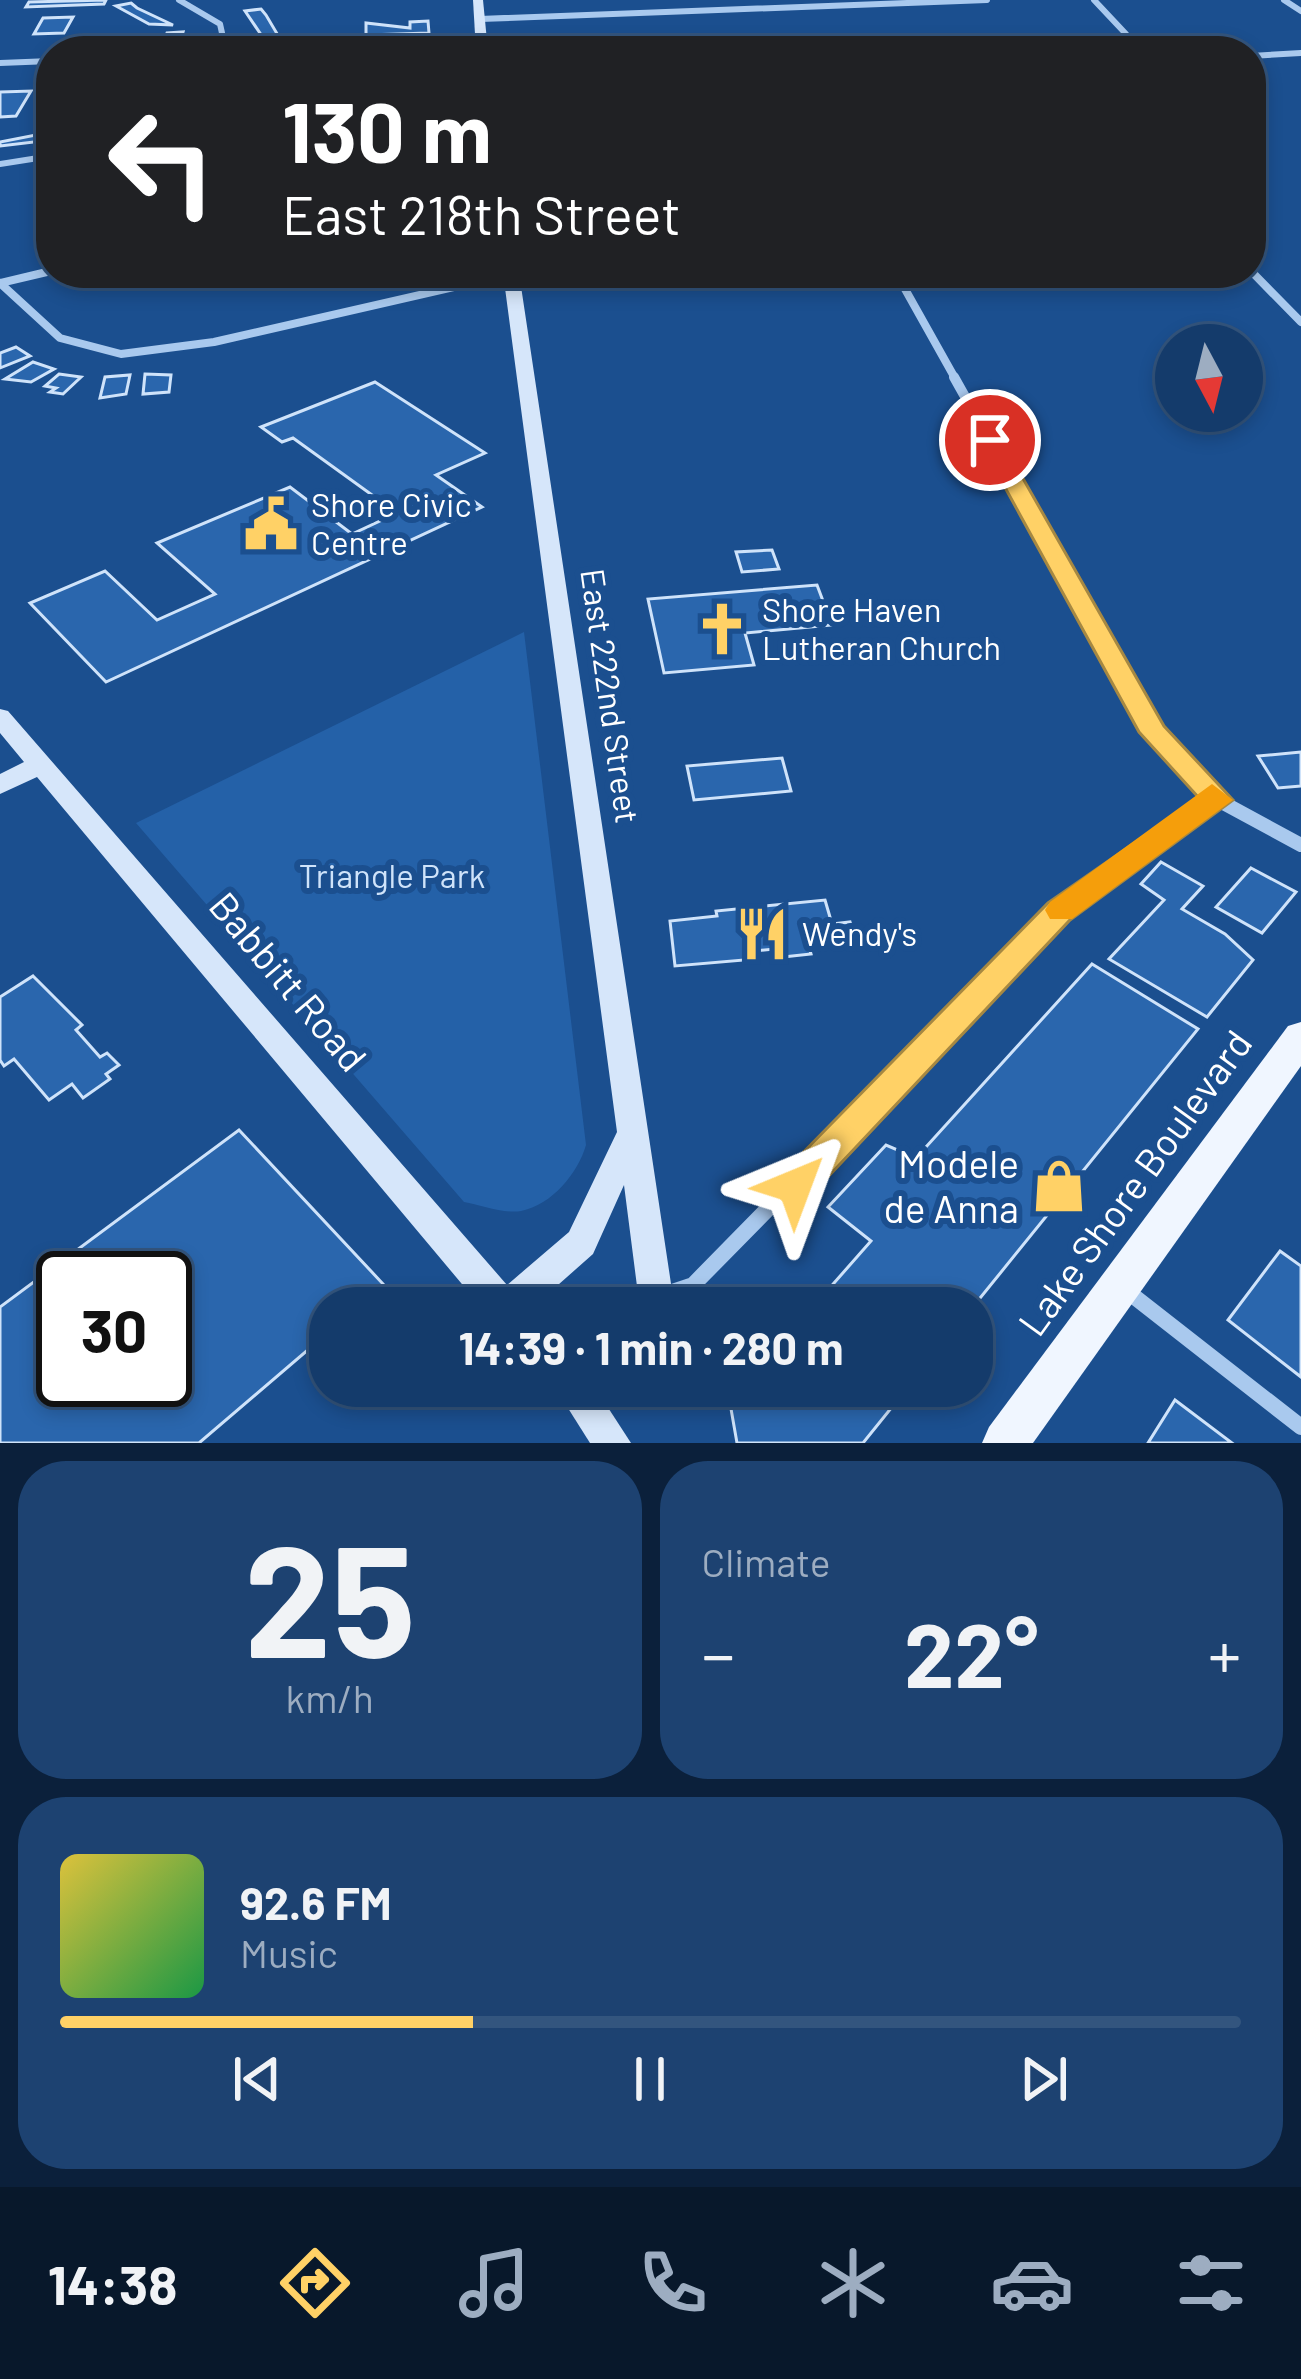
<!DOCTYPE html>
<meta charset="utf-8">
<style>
body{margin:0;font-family:Barlow,sans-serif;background:#1d4271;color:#f1f3f6;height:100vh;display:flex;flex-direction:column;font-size:45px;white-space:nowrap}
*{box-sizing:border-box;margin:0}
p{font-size:39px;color:#9dadc1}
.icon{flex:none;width:66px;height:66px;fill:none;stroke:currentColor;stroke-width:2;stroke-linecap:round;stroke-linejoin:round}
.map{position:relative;height:1443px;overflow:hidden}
.drawer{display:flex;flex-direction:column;gap:18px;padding:18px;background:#0b203b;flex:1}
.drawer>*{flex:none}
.hud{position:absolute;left:36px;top:36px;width:1230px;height:252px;border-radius:48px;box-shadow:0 6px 18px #0003,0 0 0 3px #33557e;background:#202124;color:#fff;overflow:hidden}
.needle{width:78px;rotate:173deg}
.fabs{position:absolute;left:1155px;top:324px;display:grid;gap:24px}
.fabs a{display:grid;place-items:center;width:108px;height:108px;border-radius:50%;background:#143b6b;box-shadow:0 6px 18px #0003,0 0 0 3px #33557e;font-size:60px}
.speed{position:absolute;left:36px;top:1251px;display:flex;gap:24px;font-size:60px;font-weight:700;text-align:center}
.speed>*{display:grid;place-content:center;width:156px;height:156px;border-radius:50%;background:#143b6b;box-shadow:0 6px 18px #0003,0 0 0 3px #33557e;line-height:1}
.speed .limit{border:6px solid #111;border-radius:18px;background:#fff;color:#111}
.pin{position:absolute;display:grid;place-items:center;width:102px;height:102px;color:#fff;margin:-51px;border:6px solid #fff;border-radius:50%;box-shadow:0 3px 12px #0007}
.me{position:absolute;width:132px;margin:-66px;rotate:44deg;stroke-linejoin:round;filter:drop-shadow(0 0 9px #0008)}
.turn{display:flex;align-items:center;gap:42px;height:252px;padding:0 48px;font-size:54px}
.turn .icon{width:156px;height:156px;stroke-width:2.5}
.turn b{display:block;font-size:84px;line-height:102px}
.big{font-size:90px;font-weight:700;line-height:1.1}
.drawer .card{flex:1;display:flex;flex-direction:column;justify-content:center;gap:18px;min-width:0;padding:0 42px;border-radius:48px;background:#1d4271}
.drawer .dial{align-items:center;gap:0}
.dial b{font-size:156px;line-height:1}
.song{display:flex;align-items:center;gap:36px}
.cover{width:144px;height:144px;border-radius:18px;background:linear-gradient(135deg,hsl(50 70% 55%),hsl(140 70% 35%))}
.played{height:12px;border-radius:6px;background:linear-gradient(90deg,#ffd166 35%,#33557e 35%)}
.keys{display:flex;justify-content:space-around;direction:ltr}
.heat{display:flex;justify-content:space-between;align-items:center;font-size:66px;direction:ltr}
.drawer .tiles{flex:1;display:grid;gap:18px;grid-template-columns:1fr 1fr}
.card:last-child{grid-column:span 2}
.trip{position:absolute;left:309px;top:1287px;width:684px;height:120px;border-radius:48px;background:#143b6b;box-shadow:0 6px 18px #0003,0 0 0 3px #33557e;font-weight:700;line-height:120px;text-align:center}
.tab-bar{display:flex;height:192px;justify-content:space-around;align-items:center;background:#08182b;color:#9dadc1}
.tab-bar .icon{width:84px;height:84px}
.tab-bar .active{color:#ffd166}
.tab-bar b{font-size:54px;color:#f1f3f6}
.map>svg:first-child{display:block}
.green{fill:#2461a8}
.building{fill:#2a66ad;stroke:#cfe3fa;stroke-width:3;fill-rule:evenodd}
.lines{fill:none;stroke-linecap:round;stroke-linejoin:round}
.street-far4{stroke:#a9c9ee;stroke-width:6}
.street-far3{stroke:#a9c9ee;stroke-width:8}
.street-far2{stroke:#a9c9ee;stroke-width:10}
.street-far1{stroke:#a9c9ee;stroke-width:14}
.street{stroke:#a9c9ee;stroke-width:16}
.secondary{fill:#d6e6fa;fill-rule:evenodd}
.primary{fill:#f0f6ff;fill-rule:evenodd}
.route{fill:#ffd166;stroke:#a68842;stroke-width:3}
.slow{fill:#f59e0b}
.labels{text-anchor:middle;stroke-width:12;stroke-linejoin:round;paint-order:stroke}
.poi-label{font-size:33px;fill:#fff;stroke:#1b4f8f;text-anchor:start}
.street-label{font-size:33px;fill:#fff;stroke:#1b4f8f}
.park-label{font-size:33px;fill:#cfe3fa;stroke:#1b4f8f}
.near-street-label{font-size:39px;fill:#fff;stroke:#1b4f8f}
.near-poi-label{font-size:39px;fill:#fff;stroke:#1b4f8f;text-anchor:end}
</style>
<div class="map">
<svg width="1301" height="1443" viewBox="0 0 1301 1443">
<rect width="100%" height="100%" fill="#1b4f8f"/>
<path class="green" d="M524 632 586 1145C578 1173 552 1205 521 1211 505 1214 480 1205 464 1202L136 823Z"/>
<g class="building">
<polygon points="106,0 104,4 26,7 29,2"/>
<polygon points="131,3 137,8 173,25 149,24 116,6"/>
<polygon points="261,9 266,15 279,37 264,39 245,11"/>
<polygon points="73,17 64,33 34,34 43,18"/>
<polygon points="428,21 429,33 366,35 366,23 410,28 410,22"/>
<polygon points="183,32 181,38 164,43 83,46 86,41 165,38 167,33"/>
<polygon points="31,91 16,116 0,117 0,92"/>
<polygon points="51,132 51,140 0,146 0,142"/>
<polygon points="16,347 30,356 0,368 0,353"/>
<polygon points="33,362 54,369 31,382 5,379"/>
<polygon points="59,374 81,377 63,394 50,392 56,388 45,386"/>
<polygon points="145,374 171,375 169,392 143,394"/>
<polygon points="130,375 126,394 100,398 105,377"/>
<polygon points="375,382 485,453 436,475 482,507 106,682 30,603 105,571 157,620 215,594 157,543 290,487 352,534 397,513 293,438 282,442 261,427"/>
<polygon points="772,550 779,569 742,572 736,552"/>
<polygon points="817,585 832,625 745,633 754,665 664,673 648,599"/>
<polygon points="1301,752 1301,786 1278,788 1258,756"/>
<polygon points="782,758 791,791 694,800 687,766"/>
<polygon points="1161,862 1203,886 1182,909 1225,934 1253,960 1207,1017 1109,959 1164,900 1141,884"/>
<polygon points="1251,868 1296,892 1262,933 1216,907"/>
<polygon points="825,900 832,924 850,922 856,943 809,947 811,954 783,957 776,958 774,949 754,951 756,959 675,966 670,921 717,916 716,911"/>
<polygon points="1092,964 1198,1029 972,1308 812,1308 871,1241 828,1207 886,1145 916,1158"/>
<polygon points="33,976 82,1025 76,1030 100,1057 107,1053 119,1065 106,1074 110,1079 83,1098 72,1084 49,1100 14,1059 4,1066 0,1060 0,997"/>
<path d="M239 1130 384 1285 356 1308H330V1331L199 1443H0V1307ZM63 1278H165V1380H63Z"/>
<polygon points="1280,1251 1301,1266 1301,1377 1228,1320"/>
<polygon points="727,1386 909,1386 863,1443 737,1443"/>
<polygon points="1175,1400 1232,1443 1148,1443"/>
</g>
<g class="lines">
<g class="street-far4">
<polyline points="179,0 220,24 226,51"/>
<polyline points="1094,0 1126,34 1111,51"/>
<polyline points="1284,0 1301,11"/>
<polyline points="480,19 987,0"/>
<polyline points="301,51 481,44"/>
<polyline points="1251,56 1301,53"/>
<polyline points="0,63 51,61"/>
<polyline points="0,164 51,156"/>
</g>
<g class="street-far3">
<polyline points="1251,271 1301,322"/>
<polyline points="896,273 956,380"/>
<polyline points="0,283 60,338 121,354 214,342 511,274"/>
<polyline points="0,283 51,271"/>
</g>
<polyline class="street-far2" points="954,377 1108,652"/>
<g class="street-far1">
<polyline points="1106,649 1153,732 1218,800 1301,845"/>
<path d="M973 1000C1048 924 1125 853 1218 800"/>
</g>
<g class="street">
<polyline points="1127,1291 1301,1427"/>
<polyline points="657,1297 693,1285 976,997"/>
</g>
<g class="secondary">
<polygon points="473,0 483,0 488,51 476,51"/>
<polygon points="503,273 519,273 673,1297 669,1308 632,1308 638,1294 624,1185 593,1254 532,1308 482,1308 37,777 0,794 0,774 24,762 0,733 0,709 8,711 507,1285 569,1232 617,1132"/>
<polygon points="554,1386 594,1386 631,1443 590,1443"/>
</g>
<polygon class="primary" points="1301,1022 1301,1066 1033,1443 982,1443 989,1427 1288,1026"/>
</g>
<polygon class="route" points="982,435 1001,440 1164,726 1233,800 1070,920 808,1198 795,1203 782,1198 777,1186 782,1174 1048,903 1199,798 1139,732 979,440"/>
<polygon class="slow" points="1212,784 1233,800 1072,919 1050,919 1045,910 1050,902"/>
<defs>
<symbol id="civic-bare" viewBox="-9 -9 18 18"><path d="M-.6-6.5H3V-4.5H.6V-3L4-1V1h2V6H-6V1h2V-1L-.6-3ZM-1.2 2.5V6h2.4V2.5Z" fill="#ffd166" stroke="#1b4f8f" stroke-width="2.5" paint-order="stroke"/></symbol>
<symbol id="church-bare" viewBox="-9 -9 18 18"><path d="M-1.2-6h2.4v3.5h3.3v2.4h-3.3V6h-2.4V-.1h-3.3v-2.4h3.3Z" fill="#ffd166" stroke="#1b4f8f" stroke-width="2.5" paint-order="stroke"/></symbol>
<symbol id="restaurant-bare" viewBox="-9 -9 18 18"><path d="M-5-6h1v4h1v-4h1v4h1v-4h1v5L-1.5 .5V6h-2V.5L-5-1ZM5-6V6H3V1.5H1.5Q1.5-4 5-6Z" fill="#ffd166" stroke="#1b4f8f" stroke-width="2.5" paint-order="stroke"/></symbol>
<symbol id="shop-bare" viewBox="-9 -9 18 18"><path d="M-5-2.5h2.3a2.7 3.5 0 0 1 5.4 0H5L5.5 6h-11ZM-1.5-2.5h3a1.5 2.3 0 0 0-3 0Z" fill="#ffd166" stroke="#1b4f8f" stroke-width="2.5" paint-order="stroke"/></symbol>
</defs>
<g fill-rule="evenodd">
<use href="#civic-bare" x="233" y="486" width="76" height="76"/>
<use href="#church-bare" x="684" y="591" width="76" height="76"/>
<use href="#restaurant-bare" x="724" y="896" width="76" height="76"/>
<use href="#shop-bare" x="1021" y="1148" width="76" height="76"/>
</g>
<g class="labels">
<g class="poi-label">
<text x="311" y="517">Shore Civic<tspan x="311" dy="38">Centre</tspan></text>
<text x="762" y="622">Shore Haven<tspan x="762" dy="38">Lutheran Church</tspan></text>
<text x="802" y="946">Wendy's</text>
</g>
<g class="street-label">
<text transform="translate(610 696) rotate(82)" y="12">East 222nd Street</text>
</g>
<g class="park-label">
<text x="392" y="888">Triangle Park</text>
</g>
<g class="near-street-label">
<text transform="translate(288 982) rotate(50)" y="14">Babbitt Road</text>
<text transform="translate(1135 1183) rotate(-54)" y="14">Lake Shore Boulevard</text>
</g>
<g class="near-poi-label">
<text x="1019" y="1178">Modele<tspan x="1019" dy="45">de Anna</tspan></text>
</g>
</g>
</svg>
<div class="fabs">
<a><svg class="needle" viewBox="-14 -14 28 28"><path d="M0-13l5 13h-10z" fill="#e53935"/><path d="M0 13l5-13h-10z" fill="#9dadc1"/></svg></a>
</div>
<div class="speed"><div class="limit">30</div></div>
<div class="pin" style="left:990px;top:440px;background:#d93025"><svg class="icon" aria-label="arrive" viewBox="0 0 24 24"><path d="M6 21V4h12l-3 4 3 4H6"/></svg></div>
<svg class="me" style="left:795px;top:1186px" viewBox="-20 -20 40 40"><path d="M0-17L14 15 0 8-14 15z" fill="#ffd166" stroke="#fff" stroke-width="4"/></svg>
<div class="trip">14:39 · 1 min · 280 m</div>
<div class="hud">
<div class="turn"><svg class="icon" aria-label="left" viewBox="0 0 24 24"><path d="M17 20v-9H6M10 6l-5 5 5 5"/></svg><div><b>130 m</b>East 218th Street</div></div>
</div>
</div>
<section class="drawer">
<div class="tiles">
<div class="card dial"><b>25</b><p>km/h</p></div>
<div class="card"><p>Climate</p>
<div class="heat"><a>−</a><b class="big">22°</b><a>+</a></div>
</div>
<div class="card">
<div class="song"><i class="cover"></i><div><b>92.6 FM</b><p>Music</p></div></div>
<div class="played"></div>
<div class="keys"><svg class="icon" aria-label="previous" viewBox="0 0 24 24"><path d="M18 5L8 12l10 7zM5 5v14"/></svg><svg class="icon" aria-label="pause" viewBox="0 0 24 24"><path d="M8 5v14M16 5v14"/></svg><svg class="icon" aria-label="next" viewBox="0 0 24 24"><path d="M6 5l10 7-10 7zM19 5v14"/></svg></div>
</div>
</div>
</section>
<nav class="tab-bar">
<b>14:38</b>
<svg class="icon active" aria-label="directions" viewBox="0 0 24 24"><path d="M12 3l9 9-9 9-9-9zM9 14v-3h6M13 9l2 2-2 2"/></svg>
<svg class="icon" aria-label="music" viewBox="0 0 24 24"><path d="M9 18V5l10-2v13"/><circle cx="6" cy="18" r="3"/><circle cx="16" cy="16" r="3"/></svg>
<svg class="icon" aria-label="phone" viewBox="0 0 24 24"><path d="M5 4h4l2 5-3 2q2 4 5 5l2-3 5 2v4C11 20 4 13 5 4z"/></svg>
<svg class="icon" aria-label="climate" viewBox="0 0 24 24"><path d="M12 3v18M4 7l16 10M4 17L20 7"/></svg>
<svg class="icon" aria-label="car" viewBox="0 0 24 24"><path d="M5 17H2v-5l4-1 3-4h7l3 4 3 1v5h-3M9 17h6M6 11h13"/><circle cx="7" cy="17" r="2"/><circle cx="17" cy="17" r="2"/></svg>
<svg class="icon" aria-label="filters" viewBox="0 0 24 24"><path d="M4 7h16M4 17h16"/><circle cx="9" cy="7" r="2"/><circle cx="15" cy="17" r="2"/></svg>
</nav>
